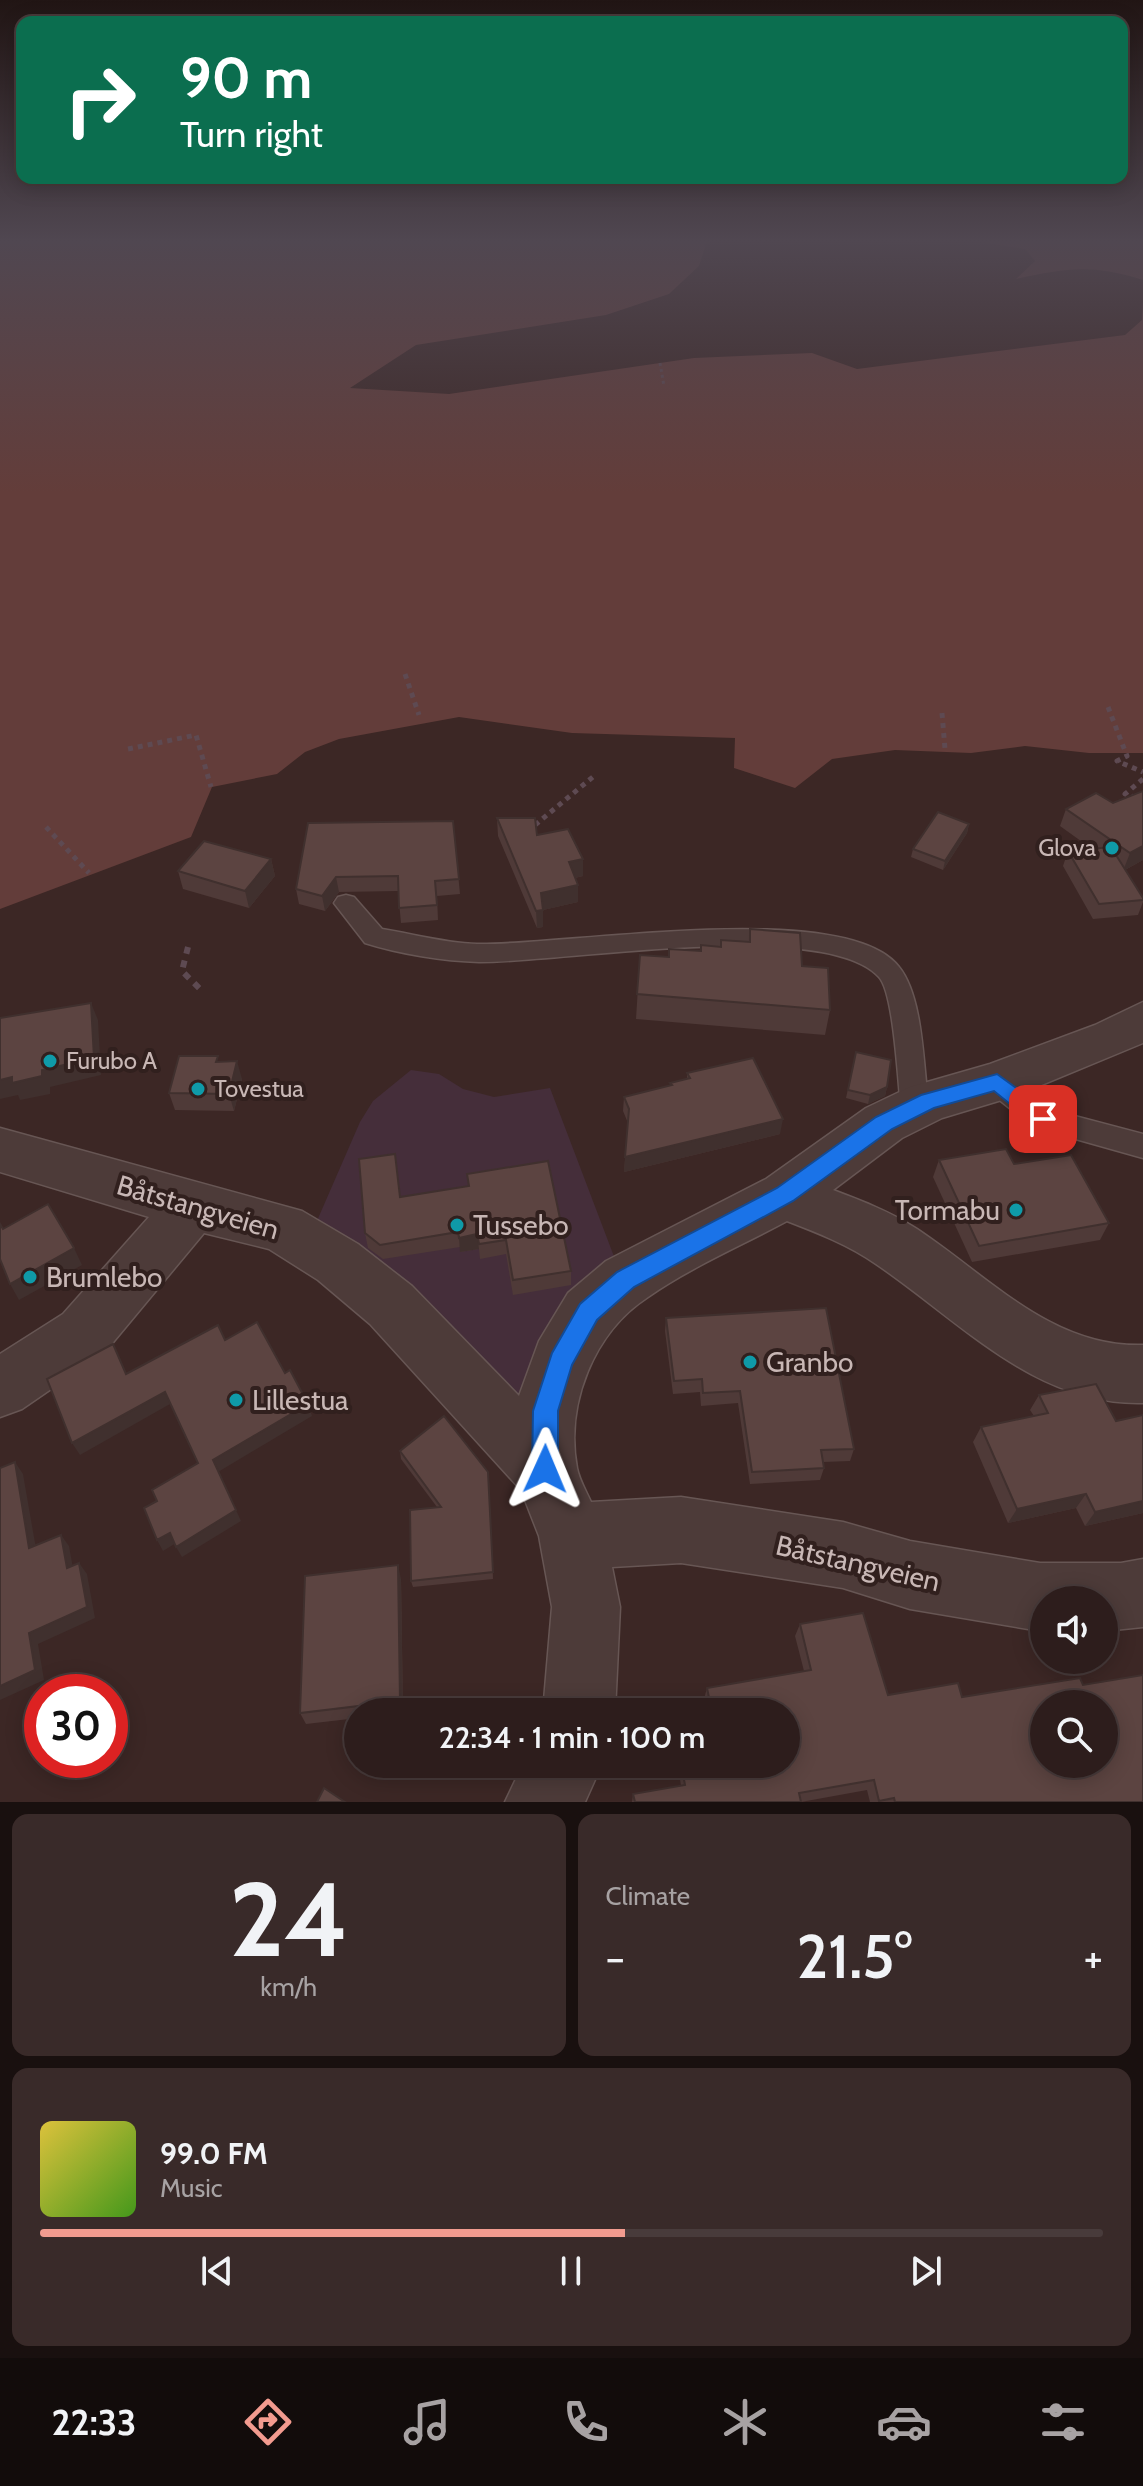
<!DOCTYPE html>
<meta charset="utf-8">
<style>
body{margin:0;font-family:Cabin,sans-serif;background:#392a29;color:#f1f3f6;height:100vh;display:flex;flex-direction:column;font-size:30px;white-space:nowrap}
*{box-sizing:border-box;margin:0}
p{font-size:26px;color:#a7a2a3}
.icon{flex:none;width:44px;height:44px;fill:none;stroke:currentColor;stroke-width:2;stroke-linecap:round;stroke-linejoin:round}
.map{position:relative;height:1802px;overflow:hidden}
.side{display:flex;flex-direction:column;gap:12px;padding:12px;background:#19100f;flex:1}
.side>*{flex:none}
.top-card{position:absolute;left:16px;top:16px;width:1112px;height:168px;border-radius:16px;box-shadow:0 4px 20px #0003,0 0 0 2px #483b3b;background:#0b6e4f;color:#fff;overflow:hidden}
.buttons{position:absolute;left:1030px;top:1586px;display:grid;gap:16px}
.buttons a{display:grid;place-items:center;width:88px;height:88px;border-radius:50%;background:#2d1d1c;box-shadow:0 4px 20px #0003,0 0 0 2px #483b3b;font-size:40px}
.speed{position:absolute;left:24px;top:1674px;display:flex;gap:16px;font-size:40px;font-weight:700;text-align:center}
.speed>*{display:grid;place-content:center;width:104px;height:104px;border-radius:50%;background:#2d1d1c;box-shadow:0 4px 20px #0003,0 0 0 2px #483b3b;line-height:1}
.speed .limit{border:12px solid #d22;background:#fff;color:#111}
.pin{position:absolute;display:grid;place-items:center;width:68px;height:68px;color:#fff;margin:-34px;border-radius:16px;box-shadow:0 4px 12px #0006}
.me{position:absolute;width:88px;margin:-44px;rotate:1deg;stroke-linejoin:round;filter:drop-shadow(0 0 6px #0008)}
.turn{display:flex;align-items:center;gap:28px;height:168px;padding:0 32px;font-size:36px}
.turn .icon{width:104px;height:104px;stroke-width:2.5}
.turn b{display:block;font-size:56px;line-height:68px}
.big{font-size:60px;font-weight:600;line-height:1.1}
.side .widget{flex:1;display:flex;flex-direction:column;justify-content:center;gap:12px;min-width:0;padding:0 28px;border-radius:16px;background:#392a29}
.side .dial{align-items:center;gap:0}
.dial b{font-size:104px;line-height:1}
.song{display:flex;align-items:center;gap:24px}
.cover{width:96px;height:96px;border-radius:12px;background:linear-gradient(135deg,hsl(50 70% 55%),hsl(100 70% 35%))}
.played{height:8px;border-radius:4px;background:linear-gradient(90deg,#f29b8f 55%,#483b3b 55%)}
.keys{display:flex;justify-content:space-around;direction:ltr}
.heat{display:flex;justify-content:space-between;align-items:center;font-size:44px;direction:ltr}
.side .tiles{flex:1;display:grid;gap:12px;grid-template-columns:1fr 1fr}
.widget:last-child{grid-column:span 2}
.trip{position:absolute;left:344px;top:1698px;width:456px;height:80px;border-radius:40px;background:#2d1d1c;box-shadow:0 4px 20px #0003,0 0 0 2px #483b3b;font-weight:600;line-height:80px;text-align:center}
.tabs{display:flex;height:128px;justify-content:space-around;align-items:center;background:#120c0b;color:#a7a2a3}
.tabs .icon{width:56px;height:56px}
.tabs .on{color:#f29b8f}
.tabs b{font-size:36px;color:#f1f3f6}
.map>svg:first-child{display:block}
.green{fill:#452e3a}
.water{fill:#633d3a}
.lines{fill:none;stroke-linecap:round;stroke-linejoin:round}
.lane-casing{stroke:#675654;stroke-width:3}
.street-casing{stroke:#675654;stroke-width:3}
.path-far2{stroke:#5e4a52;stroke-width:3;stroke-dasharray:3 3;stroke-linecap:butt}
.path-far1{stroke:#5e4a52;stroke-width:5;stroke-dasharray:5 5;stroke-linecap:butt}
.path{stroke:#5e4a52;stroke-width:6;stroke-dasharray:7 7;stroke-linecap:butt}
.lane{fill:#4d3b39;fill-rule:evenodd}
.street{fill:#4d3b39;fill-rule:evenodd}
.wall{fill:#4f3a38}
.shaded-wall{fill:#40302e}
.building{fill:#5c4441;stroke:#40302e;stroke-width:2;fill-rule:evenodd}
.route{fill:#1a73e8;stroke:#114b97;stroke-width:2}
.culture-dot{fill:#0f9aa8;stroke:#31201e;stroke-width:3}
.labels{text-anchor:middle;stroke-width:8;stroke-linejoin:round;paint-order:stroke}
.poi-label{font-size:24px;fill:#c8b7b5;stroke:#31201e;text-anchor:start}
.near-street-label{font-size:28px;fill:#c8b7b5;stroke:#31201e}
.near-poi-label{font-size:28px;fill:#c8b7b5;stroke:#31201e;text-anchor:start}
</style>
<div class="map">
<svg width="1143" height="1802" viewBox="0 0 1143 1802">
<rect width="100%" height="100%" fill="#3c2725"/>
<polygon class="green" points="411,1070 439,1074 463,1089 494,1097 550,1088 618,1267 510,1410 313,1230 360,1122 373,1101"/>
<g class="water">
<polygon points="0,240 714,240 706,244 699,266 669,294 606,315 416,345 350,388 449,394 694,358 812,353 857,369 1125,335 1142,320 1143,301 1143,753 1089,753 1025,746 971,753 895,750 832,759 795,788 734,768 735,738 572,733 459,717 339,739 305,752 277,774 212,787 191,837 0,909"/>
<path d="M969 240H1143V280C1091 264 1068 268 1016 279L1035 261 1025 249Z"/>
</g>
<g class="lines">
<defs>
<g id="lane">
<path d="M346 895 354 897 382 929C413 934 445 943 477 944 563 946 846 897 899 967 924 998 923 1069 929 1108L925 1116 915 1119 905 1116 901 1108C898 1083 894 993 879 977 825 917 561 963 479 962 443 961 400 954 365 943L334 903 338 897Z"/>
<polygon points="997,1071 1007,1074 1052,1110 1143,1134 1143,1158 1033,1127 987,1090 983,1082 987,1074"/>
</g>
<g id="street">
<path d="M1143 1002V1043L1015 1096 942 1118 902 1138 833 1190C862 1201 891 1212 917 1229 988 1276 1052 1348 1143 1345V1403C1035 1406 959 1320 876 1264 849 1245 818 1233 787 1221 741 1246 691 1267 648 1297 594 1332 565 1404 577 1468 579 1479 586 1491 591 1502L681 1497 843 1522 910 1541 1040 1563H1121L1143 1559V1627L1104 1631V1600H1044V1631H1040L910 1609 843 1588 681 1563 612 1567 620 1607 615 1712H543L552 1607 539 1536 521 1490 370 1324 318 1280 269 1249 204 1233 105 1352 22 1409 0 1417V1354L63 1314 149 1217 0 1172V1128L302 1211 358 1244 412 1286 519 1396 539 1341 568 1293 606 1261 766 1179 866 1108 910 1087 990 1064 1095 1025Z"/>
<polygon points="523,1764 602,1764 585,1802 505,1802"/>
</g>
</defs>
<use href="#lane" class="lane-casing"/>
<use href="#street" class="street-casing"/>
<polyline class="path-far2" points="660,363 664,386"/>
<g class="path-far1">
<polyline points="405,674 419,715"/>
<polyline points="1108,707 1127,756 1117,761 1143,772"/>
<polyline points="942,713 945,749"/>
<polyline points="128,749 196,735 211,787"/>
<polyline points="1143,779 1125,794 1143,800"/>
<polyline points="535,825 594,776"/>
<polyline points="46,827 89,873"/>
</g>
<polyline class="path" points="188,947 182,971 200,989"/>
<use href="#lane" class="lane"/>
<use href="#street" class="street"/>
</g>
<g class="wall">
<polygon points="1143,791 1143,860 1125,870 1143,898 1143,902 1138,915 1093,919 1063,866 1068,851 1092,849 1060,826 1066,809 1113,803"/>
<polygon points="497,818 537,835 583,876 575,878 578,902 543,910 543,927 537,928 498,836"/>
<polygon points="453,821 460,894 437,896 438,920 401,923 398,891 339,892 325,911 299,904 296,889"/>
<polygon points="969,824 967,833 943,870 911,857 913,849"/>
<polygon points="271,859 275,876 249,908 183,889 178,871"/>
<polygon points="750,929 802,966 830,1010 825,1035 636,1019 640,955 669,957 720,947 721,940 748,942"/>
<polygon points="856,1052 887,1087 885,1096 868,1104 846,1098"/>
<polygon points="219,1062 242,1079 234,1111 175,1110 169,1093"/>
<polygon points="687,1073 780,1134 624,1172 628,1123 623,1111 624,1097 670,1086 670,1083 687,1079"/>
<polygon points="939,1160 1014,1164 1109,1223 1100,1240 972,1262 933,1177"/>
<polygon points="397,1169 400,1197 469,1186 571,1271 571,1285 513,1295 506,1254 480,1259 479,1249 460,1252 460,1247 383,1259 368,1248 365,1233"/>
<polygon points="666,1318 854,1449 850,1461 823,1462 824,1468 820,1480 750,1484 738,1403 701,1406 700,1392 673,1394 665,1331"/>
<polygon points="1039,1395 1143,1513 1085,1526 1076,1508 1008,1523 973,1442 981,1427 1034,1416 1030,1410"/>
<polygon points="400,1451 489,1479 493,1579 413,1587 411,1581 437,1507 401,1459"/>
<polygon points="401,1579 403,1712 358,1712 358,1718 306,1724 300,1713"/>
<polygon points="800,1624 888,1695 962,1697 1083,1685 1143,1802 870,1802 867,1790 801,1802 632,1802 633,1794 681,1786 680,1779 682,1769 786,1764 786,1712 707,1712 704,1699 707,1688 804,1671 795,1636"/>
</g>
<g class="shaded-wall">
<polygon points="969,824 967,833 943,870 945,861"/>
<polygon points="1143,846 1143,860 1123,871 1130,853"/>
<polygon points="271,859 275,876 249,908 245,891"/>
<polygon points="583,859 583,876 569,879 569,862"/>
<polygon points="336,877 339,892 325,911 322,896"/>
<polygon points="578,885 578,902 543,910 543,927 537,928 536,911 541,893"/>
<polygon points="91,1003 98,1020 101,1075 50,1087 50,1094 20,1100 18,1095 0,1099 0,1080 42,1070"/>
<polygon points="237,1061 242,1079 234,1111 229,1094"/>
<polygon points="887,1087 885,1096 868,1104 870,1095"/>
<polygon points="783,1119 780,1134 624,1172 625,1157"/>
<polygon points="477,1234 479,1249 460,1252 459,1238"/>
<polygon points="74,1248 82,1265 19,1300 10,1284"/>
<polygon points="165,1392 170,1404 80,1455 72,1443"/>
<polygon points="308,1404 312,1416 218,1472 213,1460"/>
<polygon points="15,1462 23,1474 38,1560 29,1548"/>
<polygon points="1086,1494 1076,1508 1008,1523 1017,1509"/>
<polygon points="1143,1501 1143,1513 1085,1526 1095,1512"/>
<polygon points="236,1510 241,1521 182,1557 176,1547"/>
<polygon points="170,1533 176,1543 163,1551 157,1540"/>
<polygon points="61,1535 69,1546 75,1579 67,1568"/>
<polygon points="79,1563 87,1574 95,1618 38,1644 44,1680 0,1700 0,1686 29,1633"/>
<polygon points="398,1565 401,1579 403,1712 400,1701"/>
</g>
<g class="building">
<polygon points="1143,791 1143,846 1130,853 1066,809 1096,793 1113,803"/>
<polygon points="938,812 969,824 945,861 913,849"/>
<polygon points="497,818 535,818 537,835 568,829 583,859 569,862 578,885 541,893 543,910 536,911"/>
<polygon points="453,821 459,879 435,881 437,905 399,908 398,876 336,877 322,896 296,889 308,823"/>
<polygon points="204,841 271,859 245,891 178,871"/>
<polygon points="1111,847 1143,898 1143,900 1099,904 1068,851"/>
<polygon points="750,929 800,933 802,966 828,968 830,1010 637,994 640,955 669,957 669,949 701,951 701,945 721,947 721,940 750,942"/>
<polygon points="91,1003 94,1058 42,1070 42,1076 12,1083 12,1077 0,1080 0,1018"/>
<polygon points="856,1052 891,1060 887,1087 870,1095 848,1090"/>
<polygon points="179,1056 218,1056 216,1062 237,1061 229,1094 169,1093"/>
<polygon points="753,1058 783,1119 625,1157 629,1109 624,1097 672,1085 670,1083 690,1078 687,1073"/>
<polygon points="1006,1149 1014,1164 1071,1155 1109,1223 979,1246 939,1160"/>
<polygon points="395,1154 400,1197 469,1186 467,1174 548,1161 571,1271 513,1280 506,1240 479,1244 477,1234 459,1238 458,1232 380,1245 365,1233 359,1159"/>
<polygon points="48,1204 74,1248 10,1284 0,1259 0,1224 3,1229"/>
<polygon points="826,1308 854,1449 821,1450 824,1468 752,1472 740,1391 703,1393 702,1379 674,1381 666,1318"/>
<polygon points="257,1322 285,1373 290,1370 308,1404 213,1460 236,1510 176,1547 170,1533 157,1540 144,1508 157,1501 152,1490 198,1463 165,1392 72,1443 47,1379 113,1344 126,1374 218,1325 225,1340"/>
<polygon points="1096,1384 1116,1421 1143,1415 1143,1501 1095,1512 1086,1494 1017,1509 981,1427 1048,1413 1039,1395"/>
<polygon points="444,1416 488,1472 493,1572 411,1581 410,1510 441,1507 400,1451"/>
<polygon points="15,1462 29,1548 61,1535 67,1568 79,1563 87,1607 29,1633 35,1670 0,1686 0,1468"/>
<polygon points="398,1565 400,1701 300,1713 305,1576"/>
<path d="M863 1613 888 1695 958 1683 962 1697 1080 1678 1083 1685 1143 1675V1802H895L894 1798 879 1801 874 1780 799 1793 801 1802H635L633 1794 685 1785 682 1769 710 1764H786V1712H712L707 1688 811 1670 800 1624ZM1044 1704H1104V1764H1044Z"/>
<polygon points="324,1788 345,1802 317,1802"/>
</g>
<linearGradient id="sky" x2="0" y2="1"><stop stop-color="#211514"/><stop offset="0.49" stop-color="#504751"/><stop offset="1" stop-color="#504751" stop-opacity="0"/></linearGradient>
<rect width="1143" height="492" fill="url(#sky)"/>
<polygon class="route" points="997,1074 1051,1113 1054,1119 1051,1125 1036,1125 994,1091 934,1108 892,1129 793,1201 634,1287 597,1320 572,1365 558,1411 558,1469 554,1479 545,1482 535,1479 532,1469 533,1411 552,1353 580,1304 617,1272 777,1188 876,1117 921,1095"/>
<g class="culture-dot">
<circle cx="1112" cy="848" r="8"/>
<circle cx="50" cy="1061" r="8"/>
<circle cx="198" cy="1089" r="8"/>
<circle cx="1016" cy="1210" r="8"/>
<circle cx="457" cy="1225" r="8"/>
<circle cx="30" cy="1277" r="8"/>
<circle cx="750" cy="1362" r="8"/>
<circle cx="236" cy="1400" r="8"/>
</g>
<g class="labels">
<g class="poi-label">
<text x="1096" y="856" text-anchor="end">Glova</text>
<text x="66" y="1069">Furubo A</text>
<text x="214" y="1097">Tovestua</text>
</g>
<g class="near-street-label">
<text transform="translate(198 1207) rotate(16)" y="10">Båtstangveien</text>
<text transform="translate(858 1563) rotate(13)" y="10">Båtstangveien</text>
</g>
<g class="near-poi-label">
<text x="1000" y="1220" text-anchor="end">Tormabu</text>
<text x="473" y="1235">Tussebo</text>
<text x="46" y="1287">Brumlebo</text>
<text x="766" y="1372">Granbo</text>
<text x="252" y="1410">Lillestua</text>
</g>
</g>
</svg>
<div class="buttons">
<a><svg class="icon" aria-label="sound" viewBox="0 0 24 24"><path d="M4 9h4l5-4v14l-5-4H4zM17 9q2 3 0 6"/></svg></a>
<a><svg class="icon" aria-label="search" viewBox="0 0 24 24"><circle cx="10" cy="10" r="6"/><path d="M15 15l6 6"/></svg></a>
</div>
<div class="speed"><div class="limit">30</div></div>
<div class="pin" style="left:1043px;top:1119px;background:#d93025"><svg class="icon" aria-label="arrive" viewBox="0 0 24 24"><path d="M6 21V4h12l-3 4 3 4H6"/></svg></div>
<svg class="me" style="left:545px;top:1469px" viewBox="-20 -20 40 40"><path d="M0-17L14 15 0 8-14 15z" fill="#1a73e8" stroke="#fff" stroke-width="4"/></svg>
<div class="trip">22:34 · 1 min · 100 m</div>
<div class="top-card">
<div class="turn"><svg class="icon" aria-label="right" viewBox="0 0 24 24"><path d="M7 20v-9h11M14 6l5 5-5 5"/></svg><div><b>90 m</b>Turn right</div></div>
</div>
</div>
<section class="side">
<div class="tiles">
<div class="widget dial"><b>24</b><p>km/h</p></div>
<div class="widget"><p>Climate</p>
<div class="heat"><a>−</a><b class="big">21.5°</b><a>+</a></div>
</div>
<div class="widget">
<div class="song"><i class="cover"></i><div><b>99.0 FM</b><p>Music</p></div></div>
<div class="played"></div>
<div class="keys"><svg class="icon" aria-label="previous" viewBox="0 0 24 24"><path d="M18 5L8 12l10 7zM5 5v14"/></svg><svg class="icon" aria-label="pause" viewBox="0 0 24 24"><path d="M8 5v14M16 5v14"/></svg><svg class="icon" aria-label="next" viewBox="0 0 24 24"><path d="M6 5l10 7-10 7zM19 5v14"/></svg></div>
</div>
</div>
</section>
<nav class="tabs">
<b>22:33</b>
<svg class="icon on" aria-label="directions" viewBox="0 0 24 24"><path d="M12 3l9 9-9 9-9-9zM9 14v-3h6M13 9l2 2-2 2"/></svg>
<svg class="icon" aria-label="music" viewBox="0 0 24 24"><path d="M9 18V5l10-2v13"/><circle cx="6" cy="18" r="3"/><circle cx="16" cy="16" r="3"/></svg>
<svg class="icon" aria-label="phone" viewBox="0 0 24 24"><path d="M5 4h4l2 5-3 2q2 4 5 5l2-3 5 2v4C11 20 4 13 5 4z"/></svg>
<svg class="icon" aria-label="climate" viewBox="0 0 24 24"><path d="M12 3v18M4 7l16 10M4 17L20 7"/></svg>
<svg class="icon" aria-label="car" viewBox="0 0 24 24"><path d="M5 17H2v-5l4-1 3-4h7l3 4 3 1v5h-3M9 17h6M6 11h13"/><circle cx="7" cy="17" r="2"/><circle cx="17" cy="17" r="2"/></svg>
<svg class="icon" aria-label="filters" viewBox="0 0 24 24"><path d="M4 7h16M4 17h16"/><circle cx="9" cy="7" r="2"/><circle cx="15" cy="17" r="2"/></svg>
</nav>
